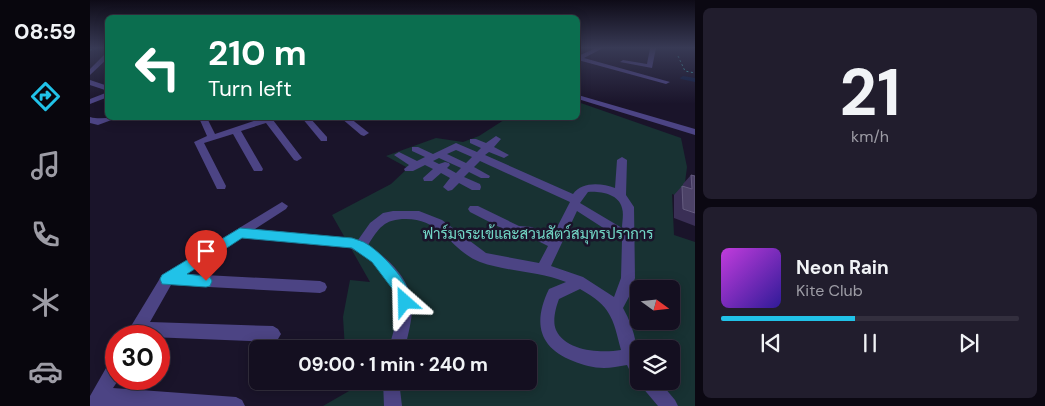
<!DOCTYPE html>
<meta charset="utf-8">
<style>
body{margin:0;font-family:"DM Sans",Sarabun,sans-serif;background:#211d2d;color:#f1f3f6;height:100vh;display:flex;flex-direction:column;font-size:19px;white-space:nowrap}
*{box-sizing:border-box;margin:0}
p{font-size:16px;color:#9d9ca5}
.icon{flex:none;width:28px;height:28px;fill:none;stroke:currentColor;stroke-width:2;stroke-linecap:round;stroke-linejoin:round}
.map{position:relative;flex:1;overflow:hidden}
.side{display:flex;flex-direction:column;gap:8px;padding:8px;background:#0b0812;width:350px}
.side>*{flex:none}
.banner{position:absolute;left:15px;top:15px;width:475px;height:105px;border-radius:8px;box-shadow:0 2px 12px #0003,0 0 0 1px #332f3e;background:#0b6e4f;color:#fff;overflow:hidden}
.needle{width:32px;rotate:105deg}
.buttons{position:absolute;left:540px;top:280px;display:grid;gap:10px}
.buttons a{display:grid;place-items:center;width:50px;height:50px;border-radius:8px;background:#140f20;box-shadow:0 2px 12px #0003,0 0 0 1px #332f3e;font-size:25px}
.speed{position:absolute;left:15px;top:325px;display:flex;gap:10px;font-size:25px;font-weight:700;text-align:center}
.speed>*{display:grid;place-content:center;width:65px;height:65px;border-radius:50%;background:#140f20;box-shadow:0 2px 12px #0003,0 0 0 1px #332f3e;line-height:1}
.speed .limit{border:8px solid #d22;background:#fff;color:#111}
.pin{position:absolute;display:grid;place-items:center;width:42px;height:42px;color:#fff;margin:-51px -21px;border-radius:50% 50% 50% 0;rotate:-45deg;box-shadow:0 0 5px #0007}
.pin .icon{rotate:45deg}
.me{position:absolute;width:55px;margin:-28px;rotate:335deg;stroke-linejoin:round;filter:drop-shadow(0 0 4px #0008)}
.turn{display:flex;align-items:center;gap:18px;height:105px;padding:0 20px;font-size:22px}
.turn .icon{width:65px;height:65px;stroke-width:2.5}
.turn b{display:block;font-size:35px;line-height:42px}
.side .card{flex:1;display:flex;flex-direction:column;justify-content:center;gap:8px;min-width:0;padding:0 18px;border-radius:8px;background:#211d2d}
.side .dial{align-items:center;gap:0}
.dial b{font-size:65px;line-height:1}
.song{display:flex;align-items:center;gap:15px}
.cover{width:60px;height:60px;border-radius:8px;background:linear-gradient(135deg,hsl(290 70% 55%),hsl(250 70% 35%))}
.played{height:5px;border-radius:2px;background:linear-gradient(90deg,#21c2e8 45%,#332f3e 45%)}
.keys{display:flex;justify-content:space-around;direction:ltr}
.trip{position:absolute;left:159px;top:340px;width:288px;height:50px;border-radius:8px;background:#140f20;box-shadow:0 2px 12px #0003,0 0 0 1px #332f3e;font-weight:700;line-height:50px;text-align:center}
main{display:flex;flex:1;min-height:0}
.tab-bar{display:flex;flex-direction:column;width:90px;justify-content:space-around;align-items:center;background:#08060d;color:#9d9ca5}
.tab-bar .icon{width:35px;height:35px}
.tab-bar .on{color:#21c2e8}
.tab-bar b{font-size:22px;color:#f1f3f6}
.map>svg:first-child{display:block}
.green{fill:#183233;fill-rule:evenodd}
.lines{fill:none;stroke-linecap:round;stroke-linejoin:round}
.canal{fill:#112046;fill-rule:evenodd}
.path{stroke:#3eafb2;stroke-width:1;stroke-dasharray:2 2.5;stroke-linecap:butt}
.minor{fill:#4c4484;fill-rule:evenodd}
.wall{fill:#3a2f56}
.building{fill:#4c4267;stroke:#645b7f}
.route{fill:#21c2e8;stroke:#157e97}
.labels{text-anchor:middle;stroke-width:5;stroke-linejoin:round;paint-order:stroke}
.park-label{font-size:15px;fill:#72d6c6;stroke:#1a142a}
</style>
<main>
<nav class="tab-bar">
<b>08:59</b>
<svg class="icon on" aria-label="directions" viewBox="0 0 24 24"><path d="M12 3l9 9-9 9-9-9zM9 14v-3h6M13 9l2 2-2 2"/></svg>
<svg class="icon" aria-label="music" viewBox="0 0 24 24"><path d="M9 18V5l10-2v13"/><circle cx="6" cy="18" r="3"/><circle cx="16" cy="16" r="3"/></svg>
<svg class="icon" aria-label="phone" viewBox="0 0 24 24"><path d="M5 4h4l2 5-3 2q2 4 5 5l2-3 5 2v4C11 20 4 13 5 4z"/></svg>
<svg class="icon" aria-label="climate" viewBox="0 0 24 24"><path d="M12 3v18M4 7l16 10M4 17L20 7"/></svg>
<svg class="icon" aria-label="car" viewBox="0 0 24 24"><path d="M5 17H2v-5l4-1 3-4h7l3 4 3 1v5h-3M9 17h6M6 11h13"/><circle cx="7" cy="17" r="2"/><circle cx="17" cy="17" r="2"/></svg>
</nav>
<div class="map">
<svg width="605" height="406" viewBox="0 0 605 406">
<rect width="100%" height="100%" fill="#1a142a"/>
<path class="green" d="M488 102 591 138 597 167 593 198 582 194 584 235 605 242V406H233L259 391 258 381H438V349H255L253 317 260 280 280 282 242 215 301 184 318 168 296 156 346 138 373 142 389 136 417 118H488ZM549 289H581V321H549ZM549 349H581V381H549Z"/>
<g class="lines">
<polygon class="canal" points="593,76 605,78 605,82 591,79 590,78"/>
<g class="path">
<polyline points="0,50 9,48"/>
<polyline points="588,56 595,71 605,73"/>
</g>
<g class="minor">
<polygon points="506,48 513,48 494,58 580,82 576,84 488,60 488,56"/>
<polygon points="560,48 566,48 562,68 530,62 533,60 557,64"/>
<polygon points="18,51 18,58 0,75 0,69"/>
<polygon points="0,80 18,86 18,91 0,85"/>
<polygon points="18,92 18,97 0,104 0,99"/>
<polygon points="488,95 605,129 605,135 488,99"/>
<path d="M0 117C10 120 18 117 27 118L8 125 0 123Z"/>
<polygon points="109,118 117,118 125,134 173,118 185,118 183,120 212,158 207,161 204,160 176,123 151,131 173,169 172,171 164,171 143,134 114,143 136,186 135,189 127,189 104,142 117,136"/>
<polygon points="212,118 220,118 237,137 237,141 231,141"/>
<polygon points="251,118 260,118 279,133 274,136 271,135"/>
<path d="M406 136 411 139 404 147 419 155 414 158 399 152 395 155 483 194C492 181 512 183 525 188L527 160 532 157 537 160 536 195 544 207 545 278 541 293 533 308C546 330 549 355 549 379L543 377 537 365C529 366 521 368 514 368 503 368 493 365 483 361 448 347 443 322 459 289L476 282C448 271 418 272 390 262 361 251 352 219 316 219 294 219 289 228 278 245 297 257 320 279 322 303 323 318 318 334 315 349H299C302 334 309 318 308 302 307 280 279 257 260 248L151 238 96 274 230 281 235 283 237 287 235 291 230 293 81 285 60 322 183 326 188 329 191 334 188 339 183 342 35 336 72 275 192 202 198 206 196 209 165 229 262 238 268 240 280 223 293 213 303 211H329L352 220 396 253 449 263 458 246 440 237 423 234 380 212 378 209 380 206H388L429 226 442 227 462 237 480 202 390 161 384 167 400 176 399 178H391L379 172 374 177 390 184 391 187 390 190H382L369 183 362 190 358 191 353 187 360 178 351 173 342 181H334L333 178 343 169 335 165 323 171H315L314 169 319 165 304 155 309 152 327 161 335 157 322 151V147H328L343 154 366 143 387 152 391 148 380 143V139H386L396 143ZM366 150 382 157 376 163 357 154ZM349 158 371 168 366 173 357 168 360 165 359 163 355 162 349 164 343 161ZM498 192C510 191 529 194 532 208 534 214 532 222 532 228L490 203ZM487 211 532 240 531 278 524 297 493 277 461 266ZM490 289C521 306 523 318 531 350 512 353 476 352 466 330 462 321 466 307 469 299Z"/>
<polygon points="26,359 26,379 29,379 23,388 146,397 152,400 155,406 0,406 0,396 20,361"/>
<polygon points="293,381 309,381 312,406 294,406"/>
<polygon points="550,381 569,381 585,400 588,406 568,406 552,387"/>
</g>
</g>
<polygon class="wall" points="601,175 605,176 605,226 584,218 584,195 592,186 593,186 593,184"/>
<polygon class="building" points="601,175 605,176 605,213 593,209 592,186 602,189"/>
<linearGradient id="sky" x2="0" y2="1"><stop stop-color="#0e0b17"/><stop offset="0.46" stop-color="#383a55"/><stop offset="1" stop-color="#383a55" stop-opacity="0"/></linearGradient>
<rect width="605" height="104" fill="url(#sky)"/>
<path class="route" d="M150 228 262 238C267 240 273 241 277 244 292 253 328 290 320 307L315 309 310 307 307 295 282 262 262 248 152 238 97 274 120 277 122 281 120 286 116 287 72 284 70 279 72 275Z"/>
<g class="labels">
<g class="park-label">
<text x="448" y="239">ฟาร์มจระเข้และสวนสัตว์สมุทรปราการ</text>
</g>
</g>
</svg>
<div class="buttons">
<a><svg class="needle" viewBox="-14 -14 28 28"><path d="M0-13l5 13h-10z" fill="#e53935"/><path d="M0 13l5-13h-10z" fill="#9d9ca5"/></svg></a>
<a><svg class="icon" aria-label="layers" viewBox="0 0 24 24"><path d="M12 4l9 5-9 5-9-5zM3 14l9 5 9-5"/></svg></a>
</div>
<div class="speed"><div class="limit">30</div></div>
<div class="pin" style="left:116px;top:281px;background:#d93025"><svg class="icon" aria-label="arrive" viewBox="0 0 24 24"><path d="M6 21V4h12l-3 4 3 4H6"/></svg></div>
<svg class="me" style="left:315px;top:302px" viewBox="-20 -20 40 40"><path d="M0-17L14 15 0 8-14 15z" fill="#21c2e8" stroke="#fff" stroke-width="4"/></svg>
<div class="trip">09:00 · 1 min · 240 m</div>
<div class="banner">
<div class="turn"><svg class="icon" aria-label="left" viewBox="0 0 24 24"><path d="M17 20v-9H6M10 6l-5 5 5 5"/></svg><div><b>210 m</b>Turn left</div></div>
</div>
</div>
<section class="side">
<div class="card dial"><b>21</b><p>km/h</p></div>
<div class="card">
<div class="song"><i class="cover"></i><div><b>Neon Rain</b><p>Kite Club</p></div></div>
<div class="played"></div>
<div class="keys"><svg class="icon" aria-label="previous" viewBox="0 0 24 24"><path d="M18 5L8 12l10 7zM5 5v14"/></svg><svg class="icon" aria-label="pause" viewBox="0 0 24 24"><path d="M8 5v14M16 5v14"/></svg><svg class="icon" aria-label="next" viewBox="0 0 24 24"><path d="M6 5l10 7-10 7zM19 5v14"/></svg></div>
</div>
</section>
</main>
